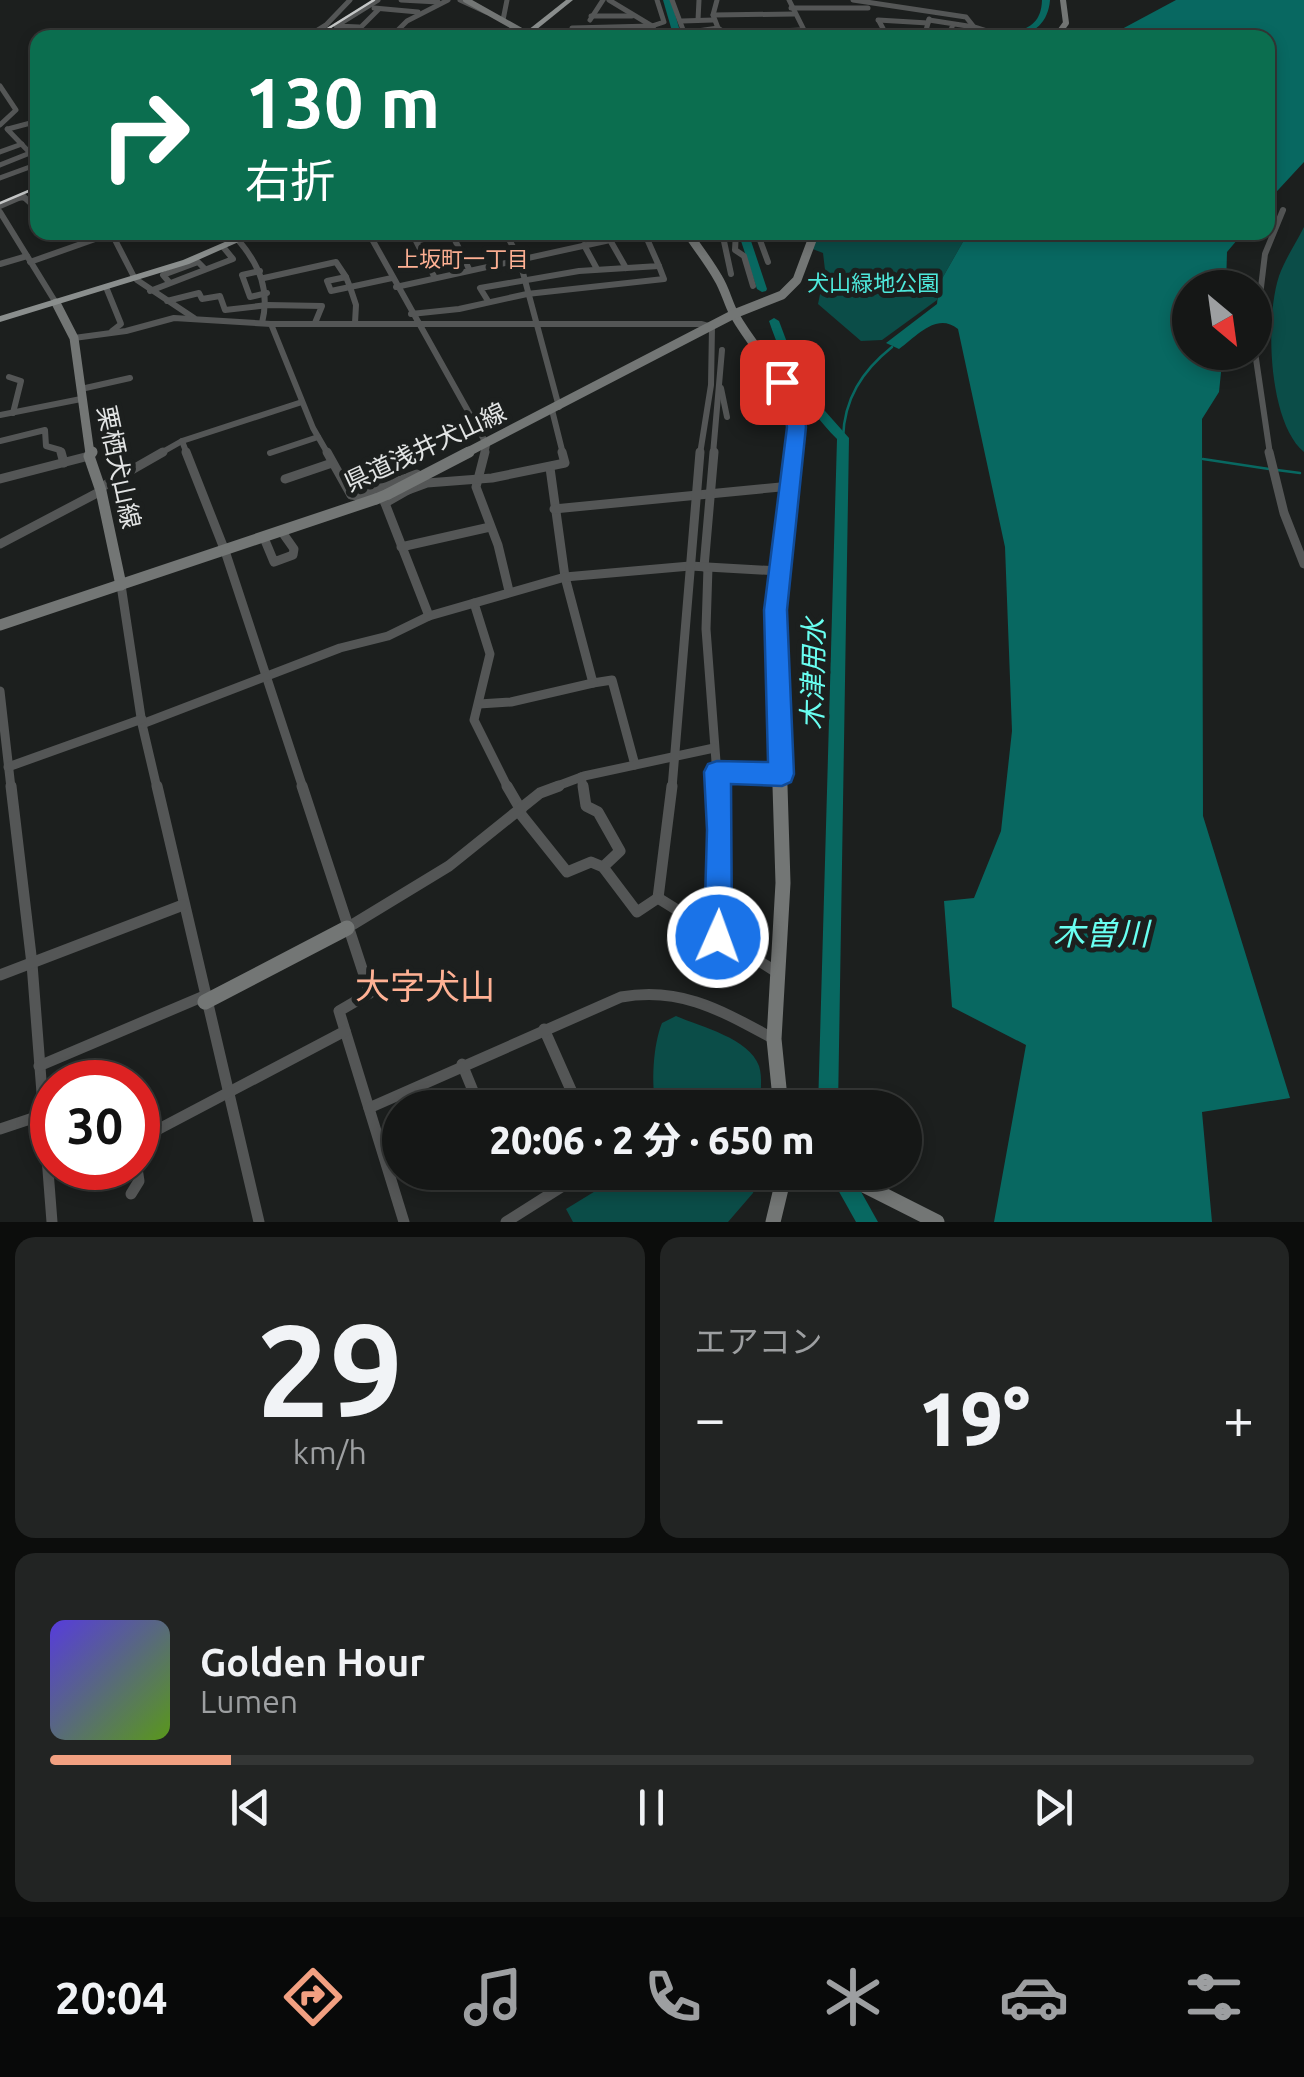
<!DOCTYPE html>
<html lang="ja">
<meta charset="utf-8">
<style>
body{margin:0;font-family:Ubuntu,"Noto Sans JP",sans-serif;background:#222423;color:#f1f3f6;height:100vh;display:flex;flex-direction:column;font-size:38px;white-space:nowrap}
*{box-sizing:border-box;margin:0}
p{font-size:32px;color:#9d9fa1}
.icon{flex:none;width:55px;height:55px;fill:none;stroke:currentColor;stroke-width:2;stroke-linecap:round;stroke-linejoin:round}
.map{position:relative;height:1222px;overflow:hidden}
.panel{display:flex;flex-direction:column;gap:15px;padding:15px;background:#0c0d0c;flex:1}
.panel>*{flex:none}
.banner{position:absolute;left:30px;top:30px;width:1245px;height:210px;border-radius:20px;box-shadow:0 5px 15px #0003,0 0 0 2px #343635;background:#0b6e4f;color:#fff;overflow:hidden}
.needle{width:65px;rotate:151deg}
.tools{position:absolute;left:1172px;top:270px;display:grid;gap:20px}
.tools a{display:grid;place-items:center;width:100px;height:100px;border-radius:50%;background:#151716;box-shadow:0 5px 15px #0003,0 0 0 2px #343635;font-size:50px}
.speed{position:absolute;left:30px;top:1060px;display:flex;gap:20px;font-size:50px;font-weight:700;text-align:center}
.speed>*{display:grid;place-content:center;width:130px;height:130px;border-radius:50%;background:#151716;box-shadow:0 5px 15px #0003,0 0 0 2px #343635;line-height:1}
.speed .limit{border:15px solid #d22;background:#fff;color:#111}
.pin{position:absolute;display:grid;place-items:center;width:85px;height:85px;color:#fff;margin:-42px;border-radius:20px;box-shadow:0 5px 15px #0006}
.me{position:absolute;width:110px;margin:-55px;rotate:2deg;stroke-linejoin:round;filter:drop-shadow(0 0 8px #0008)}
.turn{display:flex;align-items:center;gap:35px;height:210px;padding:0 50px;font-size:45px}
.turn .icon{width:130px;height:130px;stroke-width:2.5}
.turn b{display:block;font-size:70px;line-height:85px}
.big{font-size:75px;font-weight:800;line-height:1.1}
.panel .tile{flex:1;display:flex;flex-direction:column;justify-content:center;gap:15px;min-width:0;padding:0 35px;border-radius:20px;background:#222423}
.panel .dial{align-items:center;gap:0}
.dial b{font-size:130px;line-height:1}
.song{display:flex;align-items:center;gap:30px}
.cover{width:120px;height:120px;border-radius:15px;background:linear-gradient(135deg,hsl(250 70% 55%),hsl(90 70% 35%))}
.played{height:10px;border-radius:5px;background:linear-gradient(90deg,#f2a081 15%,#343635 15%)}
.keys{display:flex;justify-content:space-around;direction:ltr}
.heat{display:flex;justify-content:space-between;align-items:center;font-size:55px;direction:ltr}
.panel .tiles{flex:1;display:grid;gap:15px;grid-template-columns:1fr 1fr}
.tile:last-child{grid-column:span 2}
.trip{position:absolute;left:382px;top:1090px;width:540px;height:100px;border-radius:50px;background:#151716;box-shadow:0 5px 15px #0003,0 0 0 2px #343635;font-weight:800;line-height:100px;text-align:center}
.tabs{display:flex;height:160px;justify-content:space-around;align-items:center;background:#080909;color:#9d9fa1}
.tabs .icon{width:70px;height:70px}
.tabs .on{color:#f2a081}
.tabs b{font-size:45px;color:#f1f3f6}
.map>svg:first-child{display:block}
.green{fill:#0b4d48}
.water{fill:#086861}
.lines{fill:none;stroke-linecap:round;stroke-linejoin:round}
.stream{stroke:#086861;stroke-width:2.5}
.river{fill:#086861;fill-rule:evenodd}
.street-far3{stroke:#545656;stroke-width:5}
.street-far2{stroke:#545656;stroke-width:6}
.street-far1{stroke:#545656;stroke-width:9}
.street{stroke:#545656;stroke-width:11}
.secondary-far3{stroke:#737675;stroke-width:6}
.secondary-far2{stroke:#737675;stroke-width:9}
.secondary-far1{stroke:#737675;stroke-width:11}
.secondary{stroke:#737675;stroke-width:15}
.primary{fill:#8a8e8d;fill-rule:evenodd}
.rail{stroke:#c4c6c6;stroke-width:2.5}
.secondary-bridge{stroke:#737675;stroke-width:11}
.route{fill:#1a73e8;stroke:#114b97;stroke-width:2.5}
.labels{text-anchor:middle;stroke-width:10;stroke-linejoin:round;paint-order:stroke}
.far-neighbourhood-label{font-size:22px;fill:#ffb194;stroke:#1c1f1e}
.far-park-label{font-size:22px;fill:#4ee9dc;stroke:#1c1f1e}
.street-label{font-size:25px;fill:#e2e4e4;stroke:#1c1f1e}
.water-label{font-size:28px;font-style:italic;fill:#69fff1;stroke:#1c1f1e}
.near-water-label{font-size:32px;font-style:italic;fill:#69fff1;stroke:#1c1f1e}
.near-quarter-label{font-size:35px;fill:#ffb194;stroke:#1c1f1e}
</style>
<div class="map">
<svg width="1304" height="1222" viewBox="0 0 1304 1222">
<rect width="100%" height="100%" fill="#1c1f1e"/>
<g class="green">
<path d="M1304 227V452C1268 422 1265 318 1279 276 1285 259 1296 243 1304 227Z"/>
<polygon points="815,233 968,233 939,284 937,300 882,340 861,341 818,304 825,270 823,253 810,248"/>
<path d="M676 1016C701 1027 749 1038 759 1066 763 1078 760 1095 760 1107H656C651 1084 653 1045 662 1023Z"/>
<polygon points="617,1173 617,1172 760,1173 753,1193 728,1222 573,1222 566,1209 615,1179"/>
</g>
<g class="water">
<polygon points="1176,0 1304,0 1304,162 1268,201 1268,38 1107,37"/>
<path d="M968 233H1243L1227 252 1226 287 1190 288V352L1223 353 1219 392 1202 419 1203 816 1290 1098 1202 1112 1212 1222H994L1026 1045 952 1007 944 901 974 898 1001 831 1012 731 1005 547 958 329C937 312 918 335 899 349L886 343 937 304 939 284Z"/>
</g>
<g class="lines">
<g class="stream">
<path d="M843 438C844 399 862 371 892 347"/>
<polyline points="1203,459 1269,469"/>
<polyline points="1277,470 1300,473"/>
</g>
<g class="river">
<polygon points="663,0 671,0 682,38 674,38"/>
<path d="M1042 0H1050C1048 27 1028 38 1003 38 1024 28 1041 28 1042 0Z"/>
<polygon points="738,232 748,232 767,289 766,291 762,292 757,289"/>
<path d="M774 318 779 321 791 353 807 384 825 411 849 438 838 1108H818L837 439C804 406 784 365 769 321Z"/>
<polygon points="828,1172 850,1172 878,1222 856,1222"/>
</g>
<g class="street-far3">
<polyline points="401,0 438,2"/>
<polyline points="460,0 486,12"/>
<polyline points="609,0 652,26 659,38"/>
<polyline points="672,0 685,35"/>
<polyline points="789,0 808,38"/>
<polyline points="853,0 966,17 974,27 1009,38"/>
<polyline points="374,8 418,12"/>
<polyline points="791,8 868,8"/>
<polyline points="379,9 355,33 380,38"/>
<polyline points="713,15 794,14"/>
<polyline points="591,16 632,16"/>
<polyline points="503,20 507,0"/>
<polyline points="590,20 603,0"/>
<polyline points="698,20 699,0"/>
<polyline points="878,20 928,23"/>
<polyline points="929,20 974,27 975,37 950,33 953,24"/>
<polyline points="682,21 713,20"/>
<polyline points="879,21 888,38"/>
<polyline points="359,27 336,26 378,0"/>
<polyline points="718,28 732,37 756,36"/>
<polyline points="754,32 801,30"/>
<polyline points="684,33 718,28 713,15 717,0"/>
<polyline points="305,38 326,25 350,0"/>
<polyline points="390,38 407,21 448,0"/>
<polyline points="573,38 572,28 652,26 664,22 657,0"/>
<polyline points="924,38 929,19"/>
<polyline points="0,86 16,110 0,125"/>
<polyline points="7,129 32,155 38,153"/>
<polyline points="8,129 38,121"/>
<polyline points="0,152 22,144"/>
<polyline points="0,165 30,153"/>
<polyline points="0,178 38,164"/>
<polyline points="18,198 25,198"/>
</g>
<g class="street-far2">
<polyline points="0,206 23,196 38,210"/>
<polyline points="0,212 56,303"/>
<polyline points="368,232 487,445 485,454"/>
<polyline points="451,232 469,269"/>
<polyline points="505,232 519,258 559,407"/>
<polyline points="709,232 723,235"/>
<polyline points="722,232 731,274"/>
<polyline points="736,232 735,250 744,256 753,286"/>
<polyline points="757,232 768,262"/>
<polyline points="112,234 133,275"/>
<polyline points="510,239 544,232"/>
<polyline points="648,239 683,232"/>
<path d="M239 241C260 266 270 291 262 323"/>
<polyline points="584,245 597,269"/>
<polyline points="30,262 115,232"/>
<polyline points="0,264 27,256"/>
<polyline points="260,271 242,275 250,297 267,293"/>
<polygon points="346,277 350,287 331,291 327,281"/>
<polyline points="264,278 336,262 346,277"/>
<polyline points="435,278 416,241 447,232"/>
<polyline points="137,280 194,318"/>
<polyline points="169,282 163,275 198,262 204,268"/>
<polyline points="106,287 121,324 112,331"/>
<polyline points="350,287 356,305 355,323"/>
<polyline points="350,287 392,278"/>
<polyline points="396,287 610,240 626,268"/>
<polyline points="150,291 233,259 224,248"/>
<polyline points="167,301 199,293 202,299 220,296 225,310 268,305 322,306 315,323"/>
<polyline points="488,301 480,288 579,271 659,266 644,232"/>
<polyline points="411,314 459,309 527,294 664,279 659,266"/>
<polyline points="271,324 313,428 328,454"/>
<polyline points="1255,337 1265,254 1283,210"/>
<polyline points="74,338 126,331 174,318 271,324 701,324 712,327 711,385 700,454"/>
<polyline points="1255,352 1270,454"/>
<polyline points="9,377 21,381 13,413"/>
<polyline points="721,388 727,417"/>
<polyline points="81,389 130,378"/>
<polyline points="552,410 563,454"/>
<polyline points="0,415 81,399"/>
<polyline points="0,441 45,430 46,446 60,450 61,454"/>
<polyline points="182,441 187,454"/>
<polyline points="270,453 318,437"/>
<polyline points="159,454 182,441 302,402"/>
<polyline points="713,454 722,350"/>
</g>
<g class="street-far1">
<polyline points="61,452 64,463"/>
<polyline points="186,452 225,551 303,788"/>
<polyline points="327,452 351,495 359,496 417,474"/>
<polyline points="485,452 476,487 498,545 509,591"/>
<polyline points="1269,452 1284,513 1304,564"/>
<polyline points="550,468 565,577 593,683 612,680 635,765"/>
<polyline points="0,479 89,456"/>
<polyline points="285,479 332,463"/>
<polyline points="100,488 163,452"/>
<polyline points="408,490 427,483 492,478 565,463 562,452"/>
<polyline points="381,493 429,616"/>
<polyline points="385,503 413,487"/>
<polyline points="554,509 791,486"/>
<polyline points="264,538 274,562 293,555 294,549 282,532"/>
<polyline points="0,544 101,491"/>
<polyline points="401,547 490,527"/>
<polyline points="704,567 714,452"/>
<polyline points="708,567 706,629 718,788"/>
<polyline points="121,585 142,724 157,788"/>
<polyline points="474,603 490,654 474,720 508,788"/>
<polyline points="0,691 11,788"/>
<polyline points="479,704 511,702 593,683"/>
<polyline points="142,724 340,648 388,636 429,616 565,577 690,566 779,571"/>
<polyline points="8,767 142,719"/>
<polyline points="717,773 781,774"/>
<polyline points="581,777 583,788"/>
<polyline points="552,788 584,776 714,748"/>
<polyline points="672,788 700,452"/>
</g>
<g class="street">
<polyline points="11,786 32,964 52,1222"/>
<polyline points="157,786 259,1222"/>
<polyline points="302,786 370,993 339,1011 404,1222"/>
<polyline points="507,786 521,810"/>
<polyline points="583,786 586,806 598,812 620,851 603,867"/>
<polyline points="672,786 658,898 775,971"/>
<polyline points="718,786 721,830 718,937"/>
<polyline points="519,812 567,872 591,862 603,867 637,912 658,898"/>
<polyline points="347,928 449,866 540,793 559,786"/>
<polyline points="0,975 183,905"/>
<polyline points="544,1029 579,1108"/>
<polyline points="462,1064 478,1103"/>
<polyline points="39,1066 204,996"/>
<path d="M369 1108 621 997C681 986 722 1011 774 1039"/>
<polyline points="0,1129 42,1115"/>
<polyline points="138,1140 345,1031"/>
<polyline points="131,1194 139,1181 137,1168"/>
<polyline points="506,1222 585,1172"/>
</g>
<g class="secondary-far3">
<polyline points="466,0 534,38"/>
<polyline points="1055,38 1066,23 1063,0"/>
</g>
<g class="secondary-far2">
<path d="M687 232C697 247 709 262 718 278 725 289 728 303 734 314 764 367 802 386 794 454"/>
<polyline points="56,303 74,338 90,454"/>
<polyline points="464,454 734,314 782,295 797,280 815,232"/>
</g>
<g class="secondary-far1">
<polyline points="92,452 89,456 101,491 121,585"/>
<polyline points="388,494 469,452"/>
<polyline points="0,625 376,499"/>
<polyline points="780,788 775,610 794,452"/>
</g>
<g class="secondary">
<polyline points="780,786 783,883 774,1039 781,1108"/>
<polyline points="205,1002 347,928"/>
<polyline points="838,1172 937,1222"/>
<polyline points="773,1222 785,1172"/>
</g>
<g class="primary">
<polygon points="566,0 573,0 526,38 518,38"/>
<polygon points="248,232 261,232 189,264 0,322 0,316 183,260"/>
</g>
<g class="rail">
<polyline points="313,38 374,0"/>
<polyline points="0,203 38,187"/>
</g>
<polyline class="secondary-bridge" points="376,499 388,494"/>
</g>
<polygon class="route" points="782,376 789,377 803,405 806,427 787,610 794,774 791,782 782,786 731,784 732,937 728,947 718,951 708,947 704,937 707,830 704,772 708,764 717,761 768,762 764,610 787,427 784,405 773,382"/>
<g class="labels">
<g class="far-neighbourhood-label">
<text x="463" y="267">上坂町一丁目</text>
</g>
<g class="far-park-label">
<text x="873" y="291">犬山緑地公園</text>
</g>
<g class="street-label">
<text transform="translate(425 447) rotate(-25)" y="9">県道浅井犬山線</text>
<text transform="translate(119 467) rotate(78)" y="9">栗栖犬山線</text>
</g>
<g class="water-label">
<text transform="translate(813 674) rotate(-89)" y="10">木津用水</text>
</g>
<g class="near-water-label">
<text x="1101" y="945">木曽川</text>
</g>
<g class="near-quarter-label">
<text x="425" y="999">大字犬山</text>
</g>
</g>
</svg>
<div class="tools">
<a><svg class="needle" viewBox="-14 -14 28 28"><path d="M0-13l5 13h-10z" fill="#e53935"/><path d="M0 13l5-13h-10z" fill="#9d9fa1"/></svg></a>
</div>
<div class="speed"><div class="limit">30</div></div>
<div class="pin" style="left:782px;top:382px;background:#d93025"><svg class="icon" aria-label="arrive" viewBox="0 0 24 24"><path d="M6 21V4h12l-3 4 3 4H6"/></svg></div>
<svg class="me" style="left:718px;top:937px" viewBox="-20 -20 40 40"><circle r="17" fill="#1a73e8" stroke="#fff" stroke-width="3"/><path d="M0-11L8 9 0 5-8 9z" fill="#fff"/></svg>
<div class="trip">20:06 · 2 分 · 650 m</div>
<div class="banner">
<div class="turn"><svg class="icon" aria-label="right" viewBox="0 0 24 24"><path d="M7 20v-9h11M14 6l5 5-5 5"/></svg><div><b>130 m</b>右折</div></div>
</div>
</div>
<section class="panel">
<div class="tiles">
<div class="tile dial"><b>29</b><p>km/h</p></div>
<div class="tile"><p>エアコン</p>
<div class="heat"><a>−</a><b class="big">19°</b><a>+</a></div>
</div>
<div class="tile">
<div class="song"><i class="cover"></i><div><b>Golden Hour</b><p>Lumen</p></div></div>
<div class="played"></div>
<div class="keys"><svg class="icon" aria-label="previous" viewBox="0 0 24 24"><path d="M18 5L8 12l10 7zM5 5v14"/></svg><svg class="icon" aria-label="pause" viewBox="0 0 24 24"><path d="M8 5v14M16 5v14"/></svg><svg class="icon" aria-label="next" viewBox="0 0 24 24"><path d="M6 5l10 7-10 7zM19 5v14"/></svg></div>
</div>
</div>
</section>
<nav class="tabs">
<b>20:04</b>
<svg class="icon on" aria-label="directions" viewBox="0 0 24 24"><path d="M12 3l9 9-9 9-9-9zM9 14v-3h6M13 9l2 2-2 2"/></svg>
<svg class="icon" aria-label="music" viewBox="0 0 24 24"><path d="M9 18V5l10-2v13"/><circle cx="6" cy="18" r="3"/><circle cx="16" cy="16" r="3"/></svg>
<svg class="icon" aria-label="phone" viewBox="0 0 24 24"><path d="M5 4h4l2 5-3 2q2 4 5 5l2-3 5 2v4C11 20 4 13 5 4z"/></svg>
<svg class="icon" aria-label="climate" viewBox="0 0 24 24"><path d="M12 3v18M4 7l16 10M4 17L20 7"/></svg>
<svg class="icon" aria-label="car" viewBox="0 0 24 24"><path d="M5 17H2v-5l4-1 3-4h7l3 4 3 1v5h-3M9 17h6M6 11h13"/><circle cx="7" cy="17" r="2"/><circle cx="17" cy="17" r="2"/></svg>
<svg class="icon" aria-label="filters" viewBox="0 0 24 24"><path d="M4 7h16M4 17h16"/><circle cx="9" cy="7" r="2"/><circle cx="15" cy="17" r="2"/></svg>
</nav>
